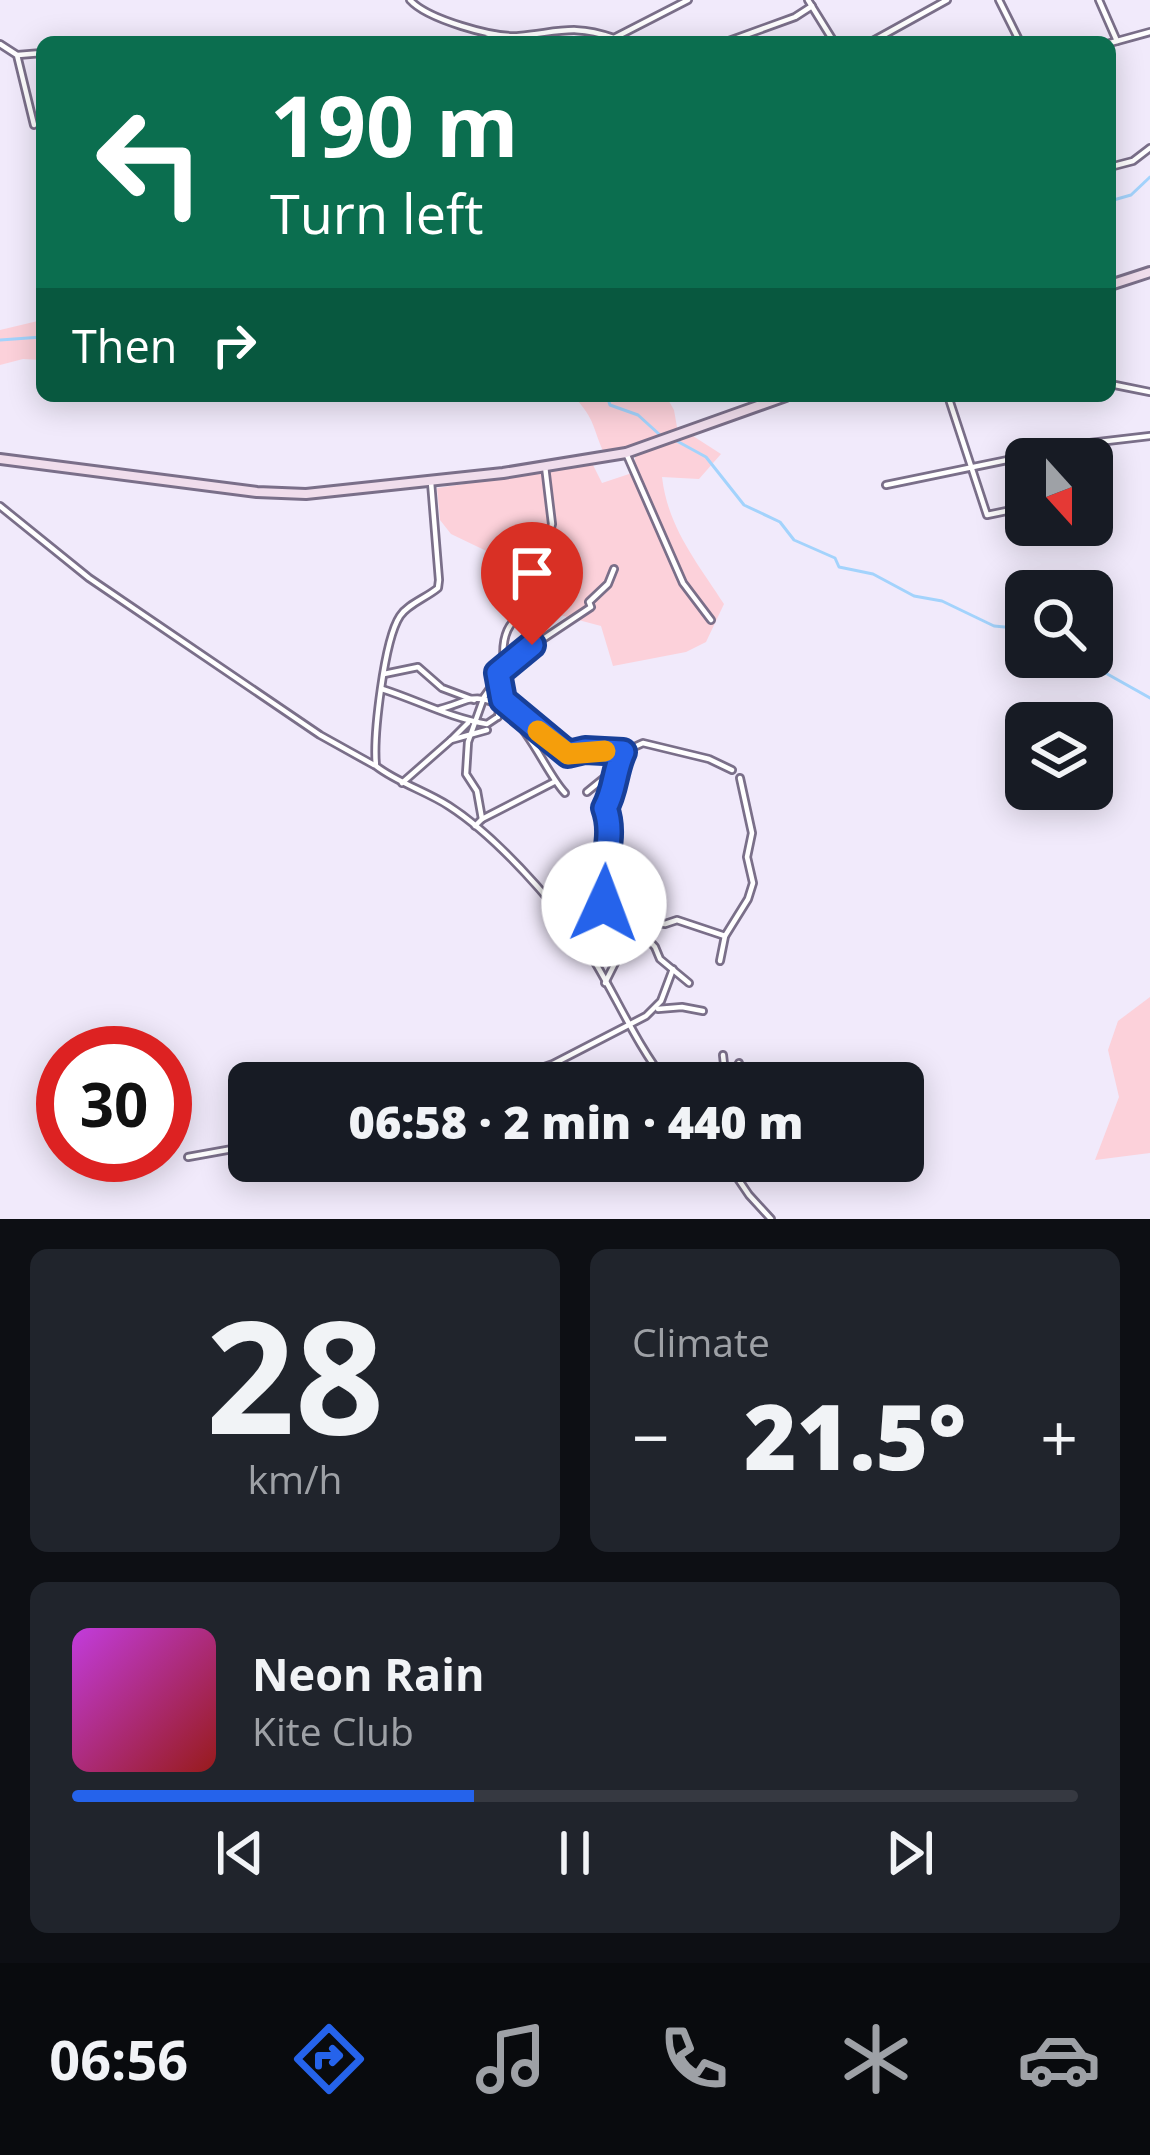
<!DOCTYPE html>
<meta charset="utf-8">
<style>
body{margin:0;font-family:"Open Sans",sans-serif;background:#20242c;color:#f1f3f6;height:100vh;display:flex;flex-direction:column;font-size:45px;white-space:nowrap}
*{box-sizing:border-box;margin:0}
p{font-size:39px;color:#9ea1a6}
.icon{flex:none;width:66px;height:66px;fill:none;stroke:currentColor;stroke-width:2;stroke-linecap:round;stroke-linejoin:round}
.map{position:relative;height:1219px;overflow:hidden}
.side{display:flex;flex-direction:column;gap:30px;padding:30px;background:#0d0f14;flex:1}
.side>*{flex:none}
.guide{position:absolute;left:36px;top:36px;width:1080px;height:366px;border-radius:18px;box-shadow:0 6px 30px #0003;background:#0b6e4f;color:#fff;overflow:hidden}
.needle{width:78px;rotate:159deg}
.controls{position:absolute;left:1005px;top:438px;display:grid;gap:24px}
.controls a{display:grid;place-items:center;width:108px;height:108px;border-radius:18px;background:#171b24;box-shadow:0 6px 30px #0003;font-size:60px}
.speed{position:absolute;left:36px;top:1026px;display:flex;gap:24px;font-size:60px;font-weight:700;text-align:center}
.speed>*{display:grid;place-content:center;width:156px;height:156px;border-radius:50%;background:#171b24;box-shadow:0 6px 30px #0003;line-height:1}
.speed .limit{border:18px solid #d22;background:#fff;color:#111}
.pin{position:absolute;display:grid;place-items:center;width:102px;height:102px;color:#fff;margin:-123px -51px;border-radius:50% 50% 50% 0;rotate:-45deg;box-shadow:0 0 12px #0007}
.pin .icon{rotate:45deg}
.me{position:absolute;width:132px;margin:-66px;rotate:2deg;stroke-linejoin:round;filter:drop-shadow(0 0 9px #0008)}
.turn{display:flex;align-items:center;gap:42px;height:252px;padding:0 36px;font-size:54px}
.turn .icon{width:156px;height:156px;stroke-width:2.5}
.turn b{display:block;font-size:84px;line-height:102px}
.then{display:flex;align-items:center;height:114px;padding:0 36px;background:#0003;gap:24px;font-size:45px}
.big{font-size:90px;font-weight:800;line-height:1.1}
.side .card{flex:1;display:flex;flex-direction:column;justify-content:center;gap:18px;min-width:0;padding:0 42px;border-radius:18px;background:#20242c}
.side .dial{align-items:center;gap:0}
.dial b{font-size:156px;line-height:1}
.song{display:flex;align-items:center;gap:36px}
.cover{width:144px;height:144px;border-radius:18px;background:linear-gradient(135deg,hsl(290 70% 55%),hsl(0 70% 35%))}
.played{height:12px;border-radius:6px;background:linear-gradient(90deg,#2563eb 40%,#363941 40%)}
.keys{display:flex;justify-content:space-around;direction:ltr}
.heat{display:flex;justify-content:space-between;align-items:center;font-size:66px;direction:ltr}
.side .tiles{flex:1;display:grid;gap:30px;grid-template-columns:1fr 1fr}
.card:last-child{grid-column:span 2}
.trip{position:absolute;left:228px;top:1062px;width:696px;height:120px;border-radius:18px;background:#171b24;box-shadow:0 6px 30px #0003;font-weight:800;line-height:120px;text-align:center}
.dock{display:flex;height:192px;justify-content:space-around;align-items:center;background:#090b0e;color:#9ea1a6}
.dock .icon{width:84px;height:84px}
.dock .selected{color:#2563eb}
.dock b{font-size:54px;color:#f1f3f6}
.map>svg:first-child{display:block}
.green{fill:#fcd1da}
.lines{fill:none;stroke-linecap:round;stroke-linejoin:round}
.stream{stroke:#a3d3fc;stroke-width:3}
.minor-casing{stroke:#7a6f89;stroke-width:10}
.secondary-casing{stroke:#7a6f89;stroke-width:14}
.minor{stroke:#fff;stroke-width:4.5}
.secondary{stroke:#f0ddec;stroke-width:8}
.route-casing{stroke:#184099;stroke-width:30}
.route{stroke:#2563eb;stroke-width:21}
.slow{stroke:#f59e0b;stroke-width:21}
</style>
<div class="map">
<svg width="1150" height="1219" viewBox="0 0 1150 1219">
<rect width="100%" height="100%" fill="#f1eafb"/>
<g class="green">
<polygon points="42,320 42,360 23,359 0,365 0,330"/>
<path d="M573 396H666L674 410 678 433 605 455C592 428 596 419 573 396Z"/>
<path d="M693 436 721 454 699 479 662 477C668 528 697 562 724 604L706 642 686 652 613 666 601 626 537 609 516 597 501 558 451 534 440 520 437 488 593 465 602 483 635 472V454Z"/>
<polygon points="1150,997 1150,1153 1095,1160 1119,1097 1108,1050 1118,1021"/>
</g>
<g class="lines">
<g class="stream">
<polyline points="1110,201 1131,195 1150,177"/>
<polyline points="0,340 42,337"/>
<polyline points="607,396 610,405 638,415 660,435"/>
<polyline points="666,443 675,440 706,457 744,505 780,522 794,540 835,558 839,567 873,574 914,596 942,601 994,626 1026,629"/>
<polyline points="1077,657 1150,698"/>
</g>
<defs>
<g id="minor">
<path d="M410 0C427 19 493 38 519 36 560 32 574 24 614 38L688 0"/>
<polyline points="808,0 834,42"/>
<polyline points="999,0 1020,42"/>
<polyline points="1099,0 1117,41"/>
<polyline points="474,42 496,35"/>
<polyline points="726,42 795,17 812,6"/>
<polyline points="871,42 947,0"/>
<polyline points="1110,43 1150,32"/>
<polyline points="0,44 17,55 34,125"/>
<polyline points="18,55 42,53"/>
<polyline points="1110,167 1133,161 1150,148"/>
<polyline points="1110,384 1150,392"/>
<polyline points="948,396 987,515 1026,507"/>
<polyline points="626,453 683,583 711,620"/>
<path d="M431 482 439 580 438 588C426 598 408 604 400 616 384 640 373 737 376 766 398 783 426 791 449 806 494 835 536 883 569 924 608 973 628 1034 667 1083"/>
<polyline points="886,485 1090,443 1150,436"/>
<polyline points="0,506 89,578 320,735 374,765"/>
<path d="M504 665C498 614 528 618 545 582L541 566 552 524 545 466"/>
<polyline points="384,674 418,667 442,688 474,700"/>
<path d="M382 689C417 700 450 718 487 724L496 718"/>
<polyline points="501,697 510,709 569,754 585,750 622,752"/>
<path d="M440 709C449 707 458 703 467 700 516 687 540 767 565 793"/>
<polyline points="498,717 501,697 496,680 504,665 591,607 589,602 608,584 614,569"/>
<polyline points="451,740 468,723"/>
<polyline points="614,770 612,796 605,808 608,816 606,864 596,897 606,908 628,918 655,947 660,959 689,983"/>
<polyline points="402,783 451,740 487,730"/>
<polyline points="587,792 614,770 623,752 643,743 709,759 732,770"/>
<polyline points="482,819 554,782"/>
<polyline points="475,826 482,819 477,791 466,774 468,742 484,697 496,680"/>
<polyline points="596,897 590,927 604,915 611,919 617,915"/>
<polyline points="628,918 665,924 677,920 725,936"/>
<polyline points="720,961 725,936 748,899 753,883 747,857 752,833 740,778"/>
<polyline points="605,983 616,961 623,915"/>
<polyline points="658,1009 682,1007 703,1011"/>
<polyline points="723,1055 726,1083"/>
<polyline points="498,1083 553,1064 646,1016 661,1001 673,969"/>
<polyline points="731,1083 739,1063"/>
<polyline points="188,1157 249,1146"/>
<polyline points="726,1161 749,1195 771,1219"/>
</g>
<g id="secondary">
<polyline points="1110,285 1150,272"/>
<polyline points="0,459 257,492 306,494 503,473 626,453 786,396"/>
</g>
</defs>
<use href="#minor" class="minor-casing"/>
<use href="#secondary" class="secondary-casing"/>
<use href="#minor" class="minor"/>
<use href="#secondary" class="secondary"/>
</g>
<g class="lines">
<defs>
<path id="route" d="M532 645 498 673 503 700 568 754 585 750 623 752C614 771 615 791 605 808 616 837 602 868 596 897L604 904"/>
</defs>
<use href="#route" class="route-casing"/>
<use href="#route" class="route"/>
<polyline class="slow" points="538,731 568,754 605,751"/>
</g>
</svg>
<div class="controls">
<a><svg class="needle" viewBox="-14 -14 28 28"><path d="M0-13l5 13h-10z" fill="#e53935"/><path d="M0 13l5-13h-10z" fill="#9ea1a6"/></svg></a>
<a><svg class="icon" aria-label="search" viewBox="0 0 24 24"><circle cx="10" cy="10" r="6"/><path d="M15 15l6 6"/></svg></a>
<a><svg class="icon" aria-label="layers" viewBox="0 0 24 24"><path d="M12 4l9 5-9 5-9-5zM3 14l9 5 9-5"/></svg></a>
</div>
<div class="speed"><div class="limit">30</div></div>
<div class="pin" style="left:532px;top:645px;background:#d93025"><svg class="icon" aria-label="arrive" viewBox="0 0 24 24"><path d="M6 21V4h12l-3 4 3 4H6"/></svg></div>
<svg class="me" style="left:604px;top:904px" viewBox="-20 -20 40 40"><circle r="19" fill="#fff"/><path d="M0-13L10 11 0 6-10 11z" fill="#2563eb"/></svg>
<div class="trip">06:58 · 2 min · 440 m</div>
<div class="guide">
<div class="turn"><svg class="icon" aria-label="left" viewBox="0 0 24 24"><path d="M17 20v-9H6M10 6l-5 5 5 5"/></svg><div><b>190 m</b>Turn left</div></div>
<div class="then">Then<svg class="icon" aria-label="right" viewBox="0 0 24 24"><path d="M7 20v-9h11M14 6l5 5-5 5"/></svg></div>
</div>
</div>
<section class="side">
<div class="tiles">
<div class="card dial"><b>28</b><p>km/h</p></div>
<div class="card"><p>Climate</p>
<div class="heat"><a>−</a><b class="big">21.5°</b><a>+</a></div>
</div>
<div class="card">
<div class="song"><i class="cover"></i><div><b>Neon Rain</b><p>Kite Club</p></div></div>
<div class="played"></div>
<div class="keys"><svg class="icon" aria-label="previous" viewBox="0 0 24 24"><path d="M18 5L8 12l10 7zM5 5v14"/></svg><svg class="icon" aria-label="pause" viewBox="0 0 24 24"><path d="M8 5v14M16 5v14"/></svg><svg class="icon" aria-label="next" viewBox="0 0 24 24"><path d="M6 5l10 7-10 7zM19 5v14"/></svg></div>
</div>
</div>
</section>
<nav class="dock">
<b>06:56</b>
<svg class="icon selected" aria-label="directions" viewBox="0 0 24 24"><path d="M12 3l9 9-9 9-9-9zM9 14v-3h6M13 9l2 2-2 2"/></svg>
<svg class="icon" aria-label="music" viewBox="0 0 24 24"><path d="M9 18V5l10-2v13"/><circle cx="6" cy="18" r="3"/><circle cx="16" cy="16" r="3"/></svg>
<svg class="icon" aria-label="phone" viewBox="0 0 24 24"><path d="M5 4h4l2 5-3 2q2 4 5 5l2-3 5 2v4C11 20 4 13 5 4z"/></svg>
<svg class="icon" aria-label="climate" viewBox="0 0 24 24"><path d="M12 3v18M4 7l16 10M4 17L20 7"/></svg>
<svg class="icon" aria-label="car" viewBox="0 0 24 24"><path d="M5 17H2v-5l4-1 3-4h7l3 4 3 1v5h-3M9 17h6M6 11h13"/><circle cx="7" cy="17" r="2"/><circle cx="17" cy="17" r="2"/></svg>
</nav>
